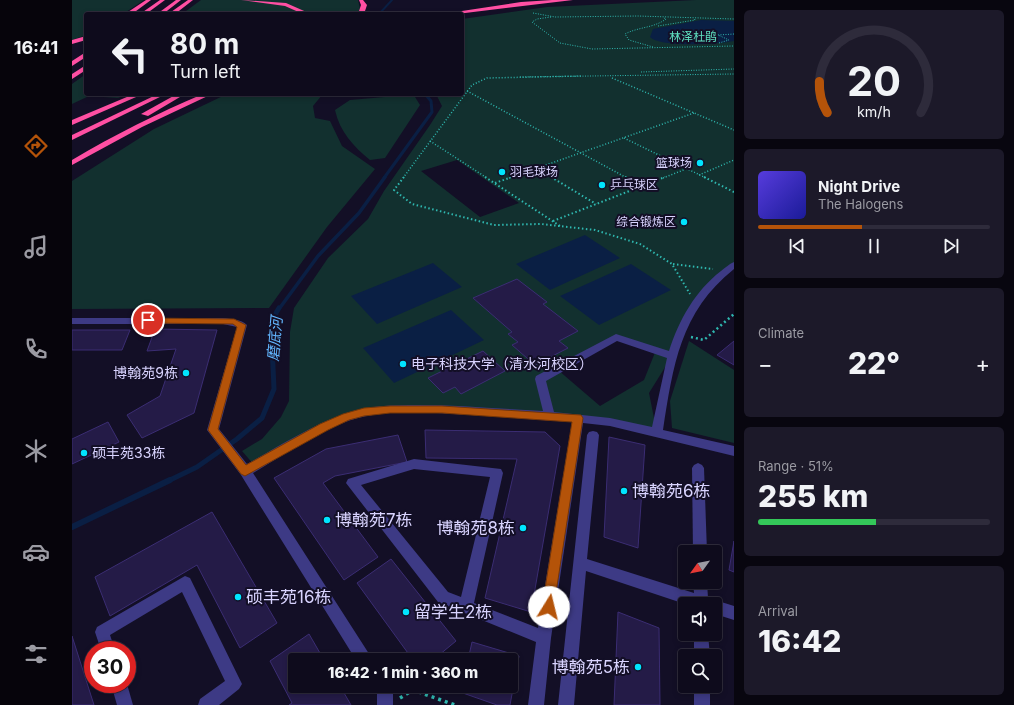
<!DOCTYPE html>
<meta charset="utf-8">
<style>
body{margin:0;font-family:Inter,"Noto Sans SC",sans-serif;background:#1c1929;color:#f1f3f6;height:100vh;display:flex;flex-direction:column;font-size:15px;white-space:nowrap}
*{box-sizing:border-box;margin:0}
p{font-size:13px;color:#9b9ba3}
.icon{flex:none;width:22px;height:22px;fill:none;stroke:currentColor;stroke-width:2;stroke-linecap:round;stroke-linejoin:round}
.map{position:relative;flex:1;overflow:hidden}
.panel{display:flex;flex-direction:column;gap:10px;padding:10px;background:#08060f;width:280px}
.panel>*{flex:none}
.banner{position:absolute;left:12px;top:12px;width:380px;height:84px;border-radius:4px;box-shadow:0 2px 6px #0003,0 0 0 1px #2e2b3b;background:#0e0b1c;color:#f1f3f6;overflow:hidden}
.needle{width:26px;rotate:237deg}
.buttons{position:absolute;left:606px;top:545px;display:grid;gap:8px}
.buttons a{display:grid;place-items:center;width:44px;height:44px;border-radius:4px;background:#0e0b1c;box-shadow:0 2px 6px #0003,0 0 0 1px #2e2b3b;font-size:20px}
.speed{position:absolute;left:12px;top:641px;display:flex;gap:8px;font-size:20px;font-weight:700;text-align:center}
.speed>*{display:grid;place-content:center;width:52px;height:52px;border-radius:50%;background:#0e0b1c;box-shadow:0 2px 6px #0003,0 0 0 1px #2e2b3b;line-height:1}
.speed .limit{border:6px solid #d22;background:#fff;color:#111}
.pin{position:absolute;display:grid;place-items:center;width:34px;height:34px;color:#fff;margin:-17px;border:2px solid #fff;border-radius:50%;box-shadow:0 1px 4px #0007}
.me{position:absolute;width:44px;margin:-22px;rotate:9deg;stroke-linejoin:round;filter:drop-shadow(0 0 3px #0008)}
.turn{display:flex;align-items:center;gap:14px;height:84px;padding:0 20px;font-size:18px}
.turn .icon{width:52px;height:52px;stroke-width:2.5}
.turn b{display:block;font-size:28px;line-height:34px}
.big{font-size:30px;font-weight:800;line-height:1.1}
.panel .card{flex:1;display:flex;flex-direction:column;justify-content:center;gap:6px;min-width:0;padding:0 14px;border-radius:6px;background:#1c1929}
.panel .dial{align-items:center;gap:0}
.dial svg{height:104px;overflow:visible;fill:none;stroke:#2e2b3b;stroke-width:7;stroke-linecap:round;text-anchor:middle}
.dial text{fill:#f1f3f6;stroke:none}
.song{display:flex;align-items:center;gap:12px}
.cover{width:48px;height:48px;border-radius:6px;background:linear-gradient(135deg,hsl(250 70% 55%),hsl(240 70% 35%))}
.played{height:4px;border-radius:2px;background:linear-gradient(90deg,#b45309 45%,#2e2b3b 45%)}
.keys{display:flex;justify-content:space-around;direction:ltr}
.heat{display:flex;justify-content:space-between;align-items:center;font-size:22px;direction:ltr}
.charge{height:6px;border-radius:3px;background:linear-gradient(90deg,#34c759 51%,#2e2b3b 0)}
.trip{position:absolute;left:216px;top:653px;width:230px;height:40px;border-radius:4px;background:#0e0b1c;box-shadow:0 2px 6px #0003,0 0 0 1px #2e2b3b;font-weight:800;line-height:40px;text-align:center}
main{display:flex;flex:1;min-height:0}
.tabs{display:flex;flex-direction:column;width:72px;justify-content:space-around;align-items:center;background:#06040b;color:#9b9ba3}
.tabs .icon{width:28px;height:28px}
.tabs .active{color:#b45309}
.tabs b{font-size:18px;color:#f1f3f6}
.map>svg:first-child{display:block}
.green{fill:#12302f;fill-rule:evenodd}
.water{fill:#0a1f44}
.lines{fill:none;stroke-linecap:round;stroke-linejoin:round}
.stream-far4{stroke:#0a1f44;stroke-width:2}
.stream-far3{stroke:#0a1f44;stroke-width:3}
.stream-far2{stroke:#0a1f44;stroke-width:3.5}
.stream-far1{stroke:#0a1f44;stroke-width:5}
.stream{stroke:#0a1f44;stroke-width:6}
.building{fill:#241b47;stroke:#3b2d73}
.path-far4{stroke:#2fb8b0;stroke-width:1;stroke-dasharray:1 1.5;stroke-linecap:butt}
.path-far3{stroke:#2fb8b0;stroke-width:1.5;stroke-dasharray:1 2;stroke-linecap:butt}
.path-far2{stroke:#2fb8b0;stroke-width:2;stroke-dasharray:1.5 2.5;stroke-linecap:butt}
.path-far1{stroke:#2fb8b0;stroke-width:2.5;stroke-dasharray:2 3;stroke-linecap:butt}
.path{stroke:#2fb8b0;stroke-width:3.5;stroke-dasharray:3 4;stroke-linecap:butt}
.minor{fill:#3d3a85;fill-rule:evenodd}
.highway{fill:#ff4fa3;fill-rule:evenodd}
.route{fill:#b45309;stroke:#753606}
.poi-dot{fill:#00e5ff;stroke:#130f26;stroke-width:1.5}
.labels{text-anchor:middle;stroke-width:4;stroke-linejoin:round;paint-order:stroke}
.far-park-label{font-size:12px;fill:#5fe0c0;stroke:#130f26}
.far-poi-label{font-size:12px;fill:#d9d4ff;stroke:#130f26;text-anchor:end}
.poi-label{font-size:14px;fill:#d9d4ff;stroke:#130f26;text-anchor:start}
.water-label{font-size:15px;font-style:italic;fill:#62b6ff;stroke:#130f26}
.near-poi-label{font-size:17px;fill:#d9d4ff;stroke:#130f26;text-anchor:start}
</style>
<main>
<nav class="tabs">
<b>16:41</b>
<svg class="icon active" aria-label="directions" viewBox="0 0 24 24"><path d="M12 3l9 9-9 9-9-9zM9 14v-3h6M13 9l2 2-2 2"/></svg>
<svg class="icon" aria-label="music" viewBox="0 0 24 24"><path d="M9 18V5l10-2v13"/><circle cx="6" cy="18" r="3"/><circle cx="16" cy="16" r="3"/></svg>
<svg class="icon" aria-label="phone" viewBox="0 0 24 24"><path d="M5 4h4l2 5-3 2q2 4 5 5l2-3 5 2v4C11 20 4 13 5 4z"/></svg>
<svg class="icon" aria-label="climate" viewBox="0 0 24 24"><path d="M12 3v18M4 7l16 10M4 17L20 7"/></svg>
<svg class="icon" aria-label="car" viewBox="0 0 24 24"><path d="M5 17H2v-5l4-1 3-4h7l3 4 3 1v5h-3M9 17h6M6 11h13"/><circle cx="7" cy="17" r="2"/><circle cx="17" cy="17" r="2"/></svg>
<svg class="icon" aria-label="filters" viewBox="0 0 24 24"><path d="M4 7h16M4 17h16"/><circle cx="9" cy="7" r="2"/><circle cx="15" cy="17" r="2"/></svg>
</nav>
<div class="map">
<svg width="662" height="705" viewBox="0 0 662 705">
<rect width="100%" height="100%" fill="#130f26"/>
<g class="green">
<polygon points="0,0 72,0 51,14 14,14 14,35 0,40"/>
<polygon points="129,0 286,0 288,9 285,14 110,14"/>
<path d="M624 0H662V265L634 288 600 356 577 393 585 433 538 422 318 409 275 417 183 466 170 451 190 439 209 417 217 401 218 332 222 308 256 258 296 219 312 191 358 125 370 106 364 94H390V19L475 7ZM385 160 447 203 408 217 349 171ZM544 337 584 350 572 380 528 406 486 370Z"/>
<polygon points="14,74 14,94 56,94 46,98 17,96 0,104 0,84"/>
<polygon points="155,94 253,94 250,95 241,106 243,118 258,121 270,146 303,169 255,227 197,308 0,309 0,181 82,129"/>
<path d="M324 96 343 97 348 105 313 158 298 160C281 146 268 132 263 110L278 100Z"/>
<polygon points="617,341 662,370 662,443 600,428 598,401"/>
</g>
<g class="water">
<path d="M629 20 662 21V41C647 44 589 48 578 37L581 29Z"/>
<polygon points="513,235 548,258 478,290 444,264"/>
<polygon points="361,263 390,287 305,324 279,296"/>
<polygon points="559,264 599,290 527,325 488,296"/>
<polygon points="379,310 412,340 322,383 291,348"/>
</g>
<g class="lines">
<polyline class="stream-far4" points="307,14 320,0"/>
<polyline class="stream-far3" points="312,178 360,112 359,101 353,94"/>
<polyline class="stream-far2" points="207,309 246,256 287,213 313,177"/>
<polyline class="stream-far1" points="96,481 125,467 165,439 190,418 202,389 200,344 204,313 207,308"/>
<polyline class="stream" points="0,527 98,480"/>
</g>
<g class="building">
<polygon points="445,279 475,302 471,304 506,331 487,341 496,348 463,365 440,345 446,342 436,334 440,332 401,298"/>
<polygon points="83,329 145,330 122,413 70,438 55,415 88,396 104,349 75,351"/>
<polygon points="0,330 58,330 50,350 0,350"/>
<polygon points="662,341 662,365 645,355"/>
<polygon points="411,351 433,371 389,394 383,387 371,393 356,378"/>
<polygon points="36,422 47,442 0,464 0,439"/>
<polygon points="353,430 473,432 488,446 459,612 413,598 445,459 354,458"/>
<polygon points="326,435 335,462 263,476 251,483 306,557 272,580 202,478 254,449"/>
<polygon points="537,437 573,445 566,548 532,537"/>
<polygon points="140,512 205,623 168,648 125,565 38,616 23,577"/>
<polygon points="662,541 662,572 657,570"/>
<polygon points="319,559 384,641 361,660 341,660 285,583"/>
<polygon points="546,612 587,628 588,705 542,705"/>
<polygon points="237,634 252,660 223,660 223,686 268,686 279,705 217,705 220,703 198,661"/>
<polygon points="0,636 22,705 0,705"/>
<polygon points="400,642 447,656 438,705 425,705 388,692 390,686 439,686 439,660 396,660"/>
</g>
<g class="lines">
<g class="path-far4">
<polyline points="461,13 483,17 566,16 662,19"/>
<polyline points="479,17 465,19 460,22 488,43 520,49 662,46"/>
<polyline points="586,26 623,20 622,18"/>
<polyline points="647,43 657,40 646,35 662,34"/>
<path d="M581 47 557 40 553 34C566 27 582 28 594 19L592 18"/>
<polyline points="569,72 662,69"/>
<polyline points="448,77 662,74"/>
</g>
<g class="path-far3">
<polyline points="540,78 662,130"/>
<polyline points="395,91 555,178"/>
<polyline points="552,138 634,178"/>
<polyline points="358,141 415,178"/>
<polyline points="465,169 480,178"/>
<polyline points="627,175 662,160"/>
<polyline points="331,178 400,85 415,78 510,76"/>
<polyline points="437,178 622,113"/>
<polyline points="591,178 614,169"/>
</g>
<g class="path-far2">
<polyline points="332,177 322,190 340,204 422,225 469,224 523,230 568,244 600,264 618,294"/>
<polyline points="413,177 488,226"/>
<polyline points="479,177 524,204"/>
<polyline points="553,177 570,186"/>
<polyline points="632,177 662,192"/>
<polyline points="423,183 440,177"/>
<polyline points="481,221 593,177"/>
<polyline points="601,264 641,269"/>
</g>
<polyline class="path-far1" points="619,337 632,340 662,314"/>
<polyline class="path" points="328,698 341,690 383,705"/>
<g class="minor">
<path d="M662 262V269C608 312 601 366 591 430L662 446V456L538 426 511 423 479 638 472 705H456L464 642 366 602 274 483 276 479 342 459 429 469 431 473 402 603 466 628 500 422C467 420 433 417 400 415 361 413 317 408 279 420 248 430 210 456 181 473L301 660H284L169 475 135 430 165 327 151 324H0V318H151C159 319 169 319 175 325L147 429 175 464C206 447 238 426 272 414 296 405 321 405 346 405 388 405 429 409 471 411L463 379 464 376 544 334 597 351C607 320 623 291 649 271 653 268 657 264 662 262ZM545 341 595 358 580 427 538 418 482 412 474 381ZM342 469 418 477 389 597 376 592 289 485Z"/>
<polygon points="521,431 525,432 527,435 515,559 622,593 621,582 635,582 636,598 639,602 643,600 662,606 662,620 643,614 643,604 613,604 514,571 502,705 486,705 515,435 517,432"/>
<polygon points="626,463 630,465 632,468 635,552 621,552 620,468 622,465"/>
<polygon points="113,576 118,578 170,684 167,689 147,705 126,705 128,699 153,681 110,592 38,635 43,650 29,650 23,632 25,627"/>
<polygon points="622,634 636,634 638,656 622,656"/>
<polygon points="39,684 55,684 61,705 45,705"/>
<polygon points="301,686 319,686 321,691 321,705 305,705 305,694"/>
<rect x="622" y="686" width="16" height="19"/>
</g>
<g class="highway">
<polygon points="74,0 79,0 60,14 53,14"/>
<polygon points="88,0 93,0 74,14 68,14"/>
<polygon points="104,0 109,0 91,14 85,14"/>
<polygon points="116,0 121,0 103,14 99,14 99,12"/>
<polygon points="169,0 214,3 239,14 231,14 213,6"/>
<polygon points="287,0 291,0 295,5 292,14 286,14 289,5"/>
<polygon points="480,0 501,0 385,14 370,14 449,2"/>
<polygon points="14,36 14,40 0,44 0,40"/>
<polygon points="14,52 14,57 0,66 0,61"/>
<polygon points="14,65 14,70 0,79 0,74"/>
<polygon points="62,94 71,94 0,125 0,120"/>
<polygon points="86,94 94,94 0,140 0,135"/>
<polygon points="105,94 113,94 76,116 69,114"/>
<path d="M131 94H140L70 127 0 165V160C42 135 86 113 131 94Z"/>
</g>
</g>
<polygon class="route" points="73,318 162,319 174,325 146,429 174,465 248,424 271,414 292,408 318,406 370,406 509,415 511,418 481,612 477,613 472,612 470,607 500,422 370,413 318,413 292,416 277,420 256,430 173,476 169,474 136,430 165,327 161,324 76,323 71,320"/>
<g class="poi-dot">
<circle cx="628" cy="163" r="4"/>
<circle cx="430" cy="172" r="4"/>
<circle cx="530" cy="185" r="4"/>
<circle cx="612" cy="222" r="4"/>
<circle cx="331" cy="364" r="4"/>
<circle cx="114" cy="373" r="4"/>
<circle cx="12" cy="453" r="4"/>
<circle cx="552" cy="491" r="4"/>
<circle cx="255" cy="520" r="4"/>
<circle cx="451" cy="528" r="4"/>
<circle cx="166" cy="597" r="4"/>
<circle cx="334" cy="612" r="4"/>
<circle cx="566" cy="667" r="4"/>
</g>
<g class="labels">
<g class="far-park-label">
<text x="621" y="41">林泽杜鹃</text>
</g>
<g class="far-poi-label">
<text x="620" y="167">篮球场</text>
<text x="438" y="176" text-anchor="start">羽毛球场</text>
<text x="538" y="189" text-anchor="start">乒乓球区</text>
<text x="604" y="226">综合锻炼区</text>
</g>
<g class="poi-label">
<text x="339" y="369">电子科技大学（清水河校区）</text>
<text x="106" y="378" text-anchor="end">博翰苑9栋</text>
<text x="20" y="458">硕丰苑33栋</text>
</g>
<g class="water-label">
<text transform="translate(203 339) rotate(-85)" y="5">磨底河</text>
</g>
<g class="near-poi-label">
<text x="560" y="497">博翰苑6栋</text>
<text x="263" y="526">博翰苑7栋</text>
<text x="443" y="534" text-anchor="end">博翰苑8栋</text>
<text x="174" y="603">硕丰苑16栋</text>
<text x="342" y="618">留学生2栋</text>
<text x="558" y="673" text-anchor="end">博翰苑5栋</text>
</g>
</g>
</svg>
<div class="buttons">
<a><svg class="needle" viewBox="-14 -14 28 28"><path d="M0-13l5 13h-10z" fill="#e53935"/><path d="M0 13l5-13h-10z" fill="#9b9ba3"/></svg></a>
<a><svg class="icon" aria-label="sound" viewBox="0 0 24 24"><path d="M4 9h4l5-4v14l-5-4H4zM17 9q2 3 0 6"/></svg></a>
<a><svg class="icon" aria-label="search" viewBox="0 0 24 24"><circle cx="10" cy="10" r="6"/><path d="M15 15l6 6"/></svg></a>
</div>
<div class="speed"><div class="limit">30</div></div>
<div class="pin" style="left:76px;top:320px;background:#d93025"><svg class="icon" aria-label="arrive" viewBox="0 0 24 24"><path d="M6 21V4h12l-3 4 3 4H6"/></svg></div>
<svg class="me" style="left:477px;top:607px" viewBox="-20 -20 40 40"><circle r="19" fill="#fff"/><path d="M0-13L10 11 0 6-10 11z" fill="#b45309"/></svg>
<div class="trip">16:42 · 1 min · 360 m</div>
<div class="banner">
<div class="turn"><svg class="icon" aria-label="left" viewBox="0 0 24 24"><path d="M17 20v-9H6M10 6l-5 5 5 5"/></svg><div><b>80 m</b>Turn left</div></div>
</div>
</div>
<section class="panel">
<div class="card dial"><svg viewBox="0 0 100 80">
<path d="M14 69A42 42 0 1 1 86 69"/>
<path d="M14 69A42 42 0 0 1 8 45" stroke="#b45309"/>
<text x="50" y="56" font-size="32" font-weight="700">20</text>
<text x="50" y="72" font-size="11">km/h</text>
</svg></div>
<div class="card">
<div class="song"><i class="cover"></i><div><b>Night Drive</b><p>The Halogens</p></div></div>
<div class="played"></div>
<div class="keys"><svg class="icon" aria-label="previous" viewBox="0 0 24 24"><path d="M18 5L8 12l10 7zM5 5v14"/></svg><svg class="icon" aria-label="pause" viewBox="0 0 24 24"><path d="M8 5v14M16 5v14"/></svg><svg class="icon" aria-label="next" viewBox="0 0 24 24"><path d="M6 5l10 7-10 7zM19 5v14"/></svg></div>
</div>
<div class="card"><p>Climate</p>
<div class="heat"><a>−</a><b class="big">22°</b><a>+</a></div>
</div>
<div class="card"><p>Range · 51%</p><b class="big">255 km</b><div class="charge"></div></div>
<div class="card"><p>Arrival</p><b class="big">16:42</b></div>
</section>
</main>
